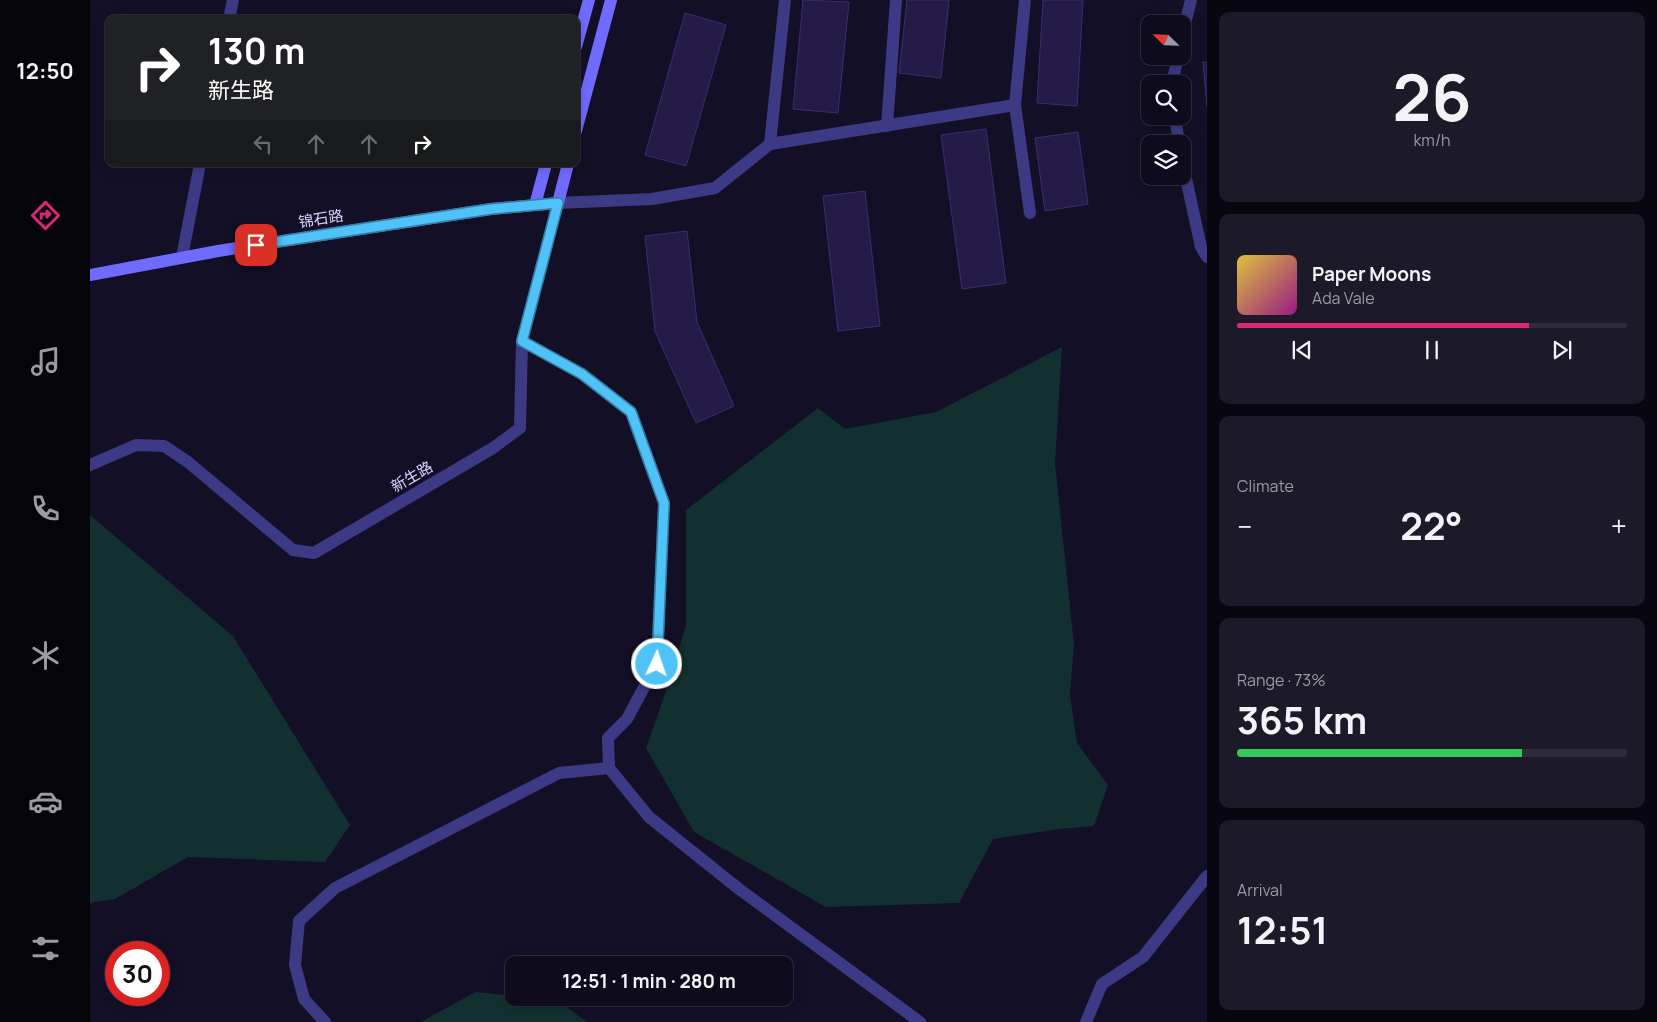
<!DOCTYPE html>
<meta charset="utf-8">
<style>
body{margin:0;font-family:Manrope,"Noto Sans SC",sans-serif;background:#1c1929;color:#f1f3f6;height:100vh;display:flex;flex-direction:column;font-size:19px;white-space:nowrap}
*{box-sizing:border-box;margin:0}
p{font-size:16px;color:#9b9ba3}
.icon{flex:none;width:28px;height:28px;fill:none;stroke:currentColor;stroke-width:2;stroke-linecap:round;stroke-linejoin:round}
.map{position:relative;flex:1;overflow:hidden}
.panel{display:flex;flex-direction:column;gap:12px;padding:12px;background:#08060f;width:450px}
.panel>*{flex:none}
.guide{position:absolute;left:15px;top:15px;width:475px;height:152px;border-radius:10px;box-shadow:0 2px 12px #0003,0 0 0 1px #2e2b3b;background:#202124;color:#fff;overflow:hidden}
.needle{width:32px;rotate:293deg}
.controls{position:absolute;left:1051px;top:15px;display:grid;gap:10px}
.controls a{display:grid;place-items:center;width:50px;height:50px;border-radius:10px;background:#0e0b1c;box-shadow:0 2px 12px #0003,0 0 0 1px #2e2b3b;font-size:25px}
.speed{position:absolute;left:15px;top:941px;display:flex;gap:10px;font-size:25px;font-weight:700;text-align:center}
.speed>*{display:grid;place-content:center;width:65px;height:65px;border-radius:50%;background:#0e0b1c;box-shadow:0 2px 12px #0003,0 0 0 1px #2e2b3b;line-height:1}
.speed .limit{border:8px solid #d22;background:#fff;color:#111}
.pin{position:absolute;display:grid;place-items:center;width:42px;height:42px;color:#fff;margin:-21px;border-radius:10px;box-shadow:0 2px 8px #0006}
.me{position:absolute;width:55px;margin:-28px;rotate:3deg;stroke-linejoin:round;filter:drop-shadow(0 0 4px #0008)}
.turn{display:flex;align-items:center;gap:18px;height:105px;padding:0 20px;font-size:22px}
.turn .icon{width:65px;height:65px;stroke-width:2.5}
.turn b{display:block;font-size:35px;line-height:42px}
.lanes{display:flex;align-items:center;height:48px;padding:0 20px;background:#0003;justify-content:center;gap:25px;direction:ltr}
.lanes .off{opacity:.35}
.big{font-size:38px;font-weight:700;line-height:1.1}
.panel .widget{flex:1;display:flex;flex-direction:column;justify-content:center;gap:8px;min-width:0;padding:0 18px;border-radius:10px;background:#1c1929}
.panel .dial{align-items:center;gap:0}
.dial b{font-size:65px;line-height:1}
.song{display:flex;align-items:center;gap:15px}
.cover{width:60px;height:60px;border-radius:8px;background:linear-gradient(135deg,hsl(50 70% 55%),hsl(310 70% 35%))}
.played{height:5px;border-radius:2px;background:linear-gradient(90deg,#db2777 75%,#2e2b3b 75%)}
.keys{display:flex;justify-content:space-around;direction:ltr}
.heat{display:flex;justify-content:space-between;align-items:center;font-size:28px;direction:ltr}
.charge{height:8px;border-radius:4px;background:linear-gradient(90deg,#34c759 73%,#2e2b3b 0)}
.trip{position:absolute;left:415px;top:956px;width:288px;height:50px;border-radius:10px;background:#0e0b1c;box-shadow:0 2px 12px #0003,0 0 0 1px #2e2b3b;font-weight:700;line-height:50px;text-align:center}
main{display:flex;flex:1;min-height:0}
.dock{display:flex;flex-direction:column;width:90px;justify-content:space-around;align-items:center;background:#06040b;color:#9b9ba3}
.dock .icon{width:35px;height:35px}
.dock .on{color:#db2777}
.dock b{font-size:22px;color:#f1f3f6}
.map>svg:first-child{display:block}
.green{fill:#12302f}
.building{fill:#241b47;stroke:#3b2d73}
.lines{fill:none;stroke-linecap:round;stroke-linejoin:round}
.street{stroke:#3d3a85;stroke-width:12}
.secondary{stroke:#6f6bff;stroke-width:12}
.route-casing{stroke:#337fa1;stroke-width:12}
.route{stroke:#4fc3f7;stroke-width:9}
.labels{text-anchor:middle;stroke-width:5;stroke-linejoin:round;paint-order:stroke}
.street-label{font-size:15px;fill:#d9d4ff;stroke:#130f26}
</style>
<main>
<nav class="dock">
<b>12:50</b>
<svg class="icon on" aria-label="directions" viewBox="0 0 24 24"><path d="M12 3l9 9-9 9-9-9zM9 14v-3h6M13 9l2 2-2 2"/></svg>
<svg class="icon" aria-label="music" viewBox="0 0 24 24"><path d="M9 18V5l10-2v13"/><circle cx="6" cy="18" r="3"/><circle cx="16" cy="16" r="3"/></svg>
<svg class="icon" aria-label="phone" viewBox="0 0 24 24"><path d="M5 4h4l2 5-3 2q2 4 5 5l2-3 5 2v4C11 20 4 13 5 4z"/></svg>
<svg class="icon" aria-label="climate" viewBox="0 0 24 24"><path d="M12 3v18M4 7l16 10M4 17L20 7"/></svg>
<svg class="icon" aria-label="car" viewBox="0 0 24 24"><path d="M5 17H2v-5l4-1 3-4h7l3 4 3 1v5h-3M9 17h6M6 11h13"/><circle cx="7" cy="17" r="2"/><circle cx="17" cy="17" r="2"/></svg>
<svg class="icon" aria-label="filters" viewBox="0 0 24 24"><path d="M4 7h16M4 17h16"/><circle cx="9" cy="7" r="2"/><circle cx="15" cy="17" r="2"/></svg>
</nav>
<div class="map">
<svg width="1117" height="1022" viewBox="0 0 1117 1022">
<rect width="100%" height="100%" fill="#130f26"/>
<g class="green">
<polygon points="972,347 965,463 984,645 980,695 987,743 1018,785 1004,826 970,829 903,839 869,903 736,907 604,832 556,748 573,700 596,625 596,510 728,408 755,429 846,412"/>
<polygon points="0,515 143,636 260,825 235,862 98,857 25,899 0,903"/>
<polygon points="386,992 424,996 424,998 467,1000 497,1022 330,1022"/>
</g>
<g class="building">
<polygon points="713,0 759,2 748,113 703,109"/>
<polygon points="817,0 859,0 851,78 809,73"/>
<polygon points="953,0 993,0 987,106 947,103"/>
<polygon points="595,13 636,25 596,166 555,155"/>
<polygon points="1113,62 1117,62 1117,107"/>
<polygon points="896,129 916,283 872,289 851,135"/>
<polygon points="988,132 998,204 955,211 945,138"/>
<polygon points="775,191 790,326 748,331 733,196"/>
<polygon points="597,231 607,322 644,406 606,423 565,331 555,236"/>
</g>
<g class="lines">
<g class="street">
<polyline points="935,0 925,105 940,213"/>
<polyline points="139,19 143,0"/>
<polyline points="1092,36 1101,0"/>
<polyline points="1082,84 1088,56"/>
<polyline points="1085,116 1089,144"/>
<polyline points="797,126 806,0"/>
<polyline points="680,144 925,105"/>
<polyline points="1092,160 1111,247 1117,257"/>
<polyline points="92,257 110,164"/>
<polyline points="432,341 492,374 541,412 574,503 567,663 537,719 518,738 519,768 559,817 649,889 830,1022"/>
<polyline points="0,465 46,445 74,446 98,462 203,550 224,553 403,448 430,428 432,341 468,203 562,199 625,188 680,144 695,0"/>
<polyline points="235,1022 214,999 205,965 209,921 245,888 469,773 519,768"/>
<polyline points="996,1022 1012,984 1053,957 1117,876"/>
</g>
<g class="secondary">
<polyline points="486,47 499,0"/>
<polyline points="486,131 521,0"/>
<polyline points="445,205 456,164"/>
<polyline points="0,275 128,251 401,209 468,203 478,164"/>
</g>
</g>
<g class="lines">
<defs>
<polyline id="route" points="166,245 401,209 468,203 432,341 492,374 541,412 574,503 567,664"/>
</defs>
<use href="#route" class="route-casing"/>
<use href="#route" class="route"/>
</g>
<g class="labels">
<g class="street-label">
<text transform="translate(231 219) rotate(-9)" y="5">锦石路</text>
<text transform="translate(322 477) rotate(-30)" y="5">新生路</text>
</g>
</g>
</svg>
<div class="controls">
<a><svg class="needle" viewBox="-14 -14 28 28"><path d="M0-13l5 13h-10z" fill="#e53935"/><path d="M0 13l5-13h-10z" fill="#9b9ba3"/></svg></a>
<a><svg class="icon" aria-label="search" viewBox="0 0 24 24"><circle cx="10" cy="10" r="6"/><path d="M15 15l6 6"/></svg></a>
<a><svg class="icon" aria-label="layers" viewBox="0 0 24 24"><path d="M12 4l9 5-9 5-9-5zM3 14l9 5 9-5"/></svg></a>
</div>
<div class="speed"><div class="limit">30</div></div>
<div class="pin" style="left:166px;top:245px;background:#d93025"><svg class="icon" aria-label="arrive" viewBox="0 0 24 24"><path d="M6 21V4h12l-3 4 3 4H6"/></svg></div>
<svg class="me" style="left:567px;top:664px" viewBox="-20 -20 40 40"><circle r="17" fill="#4fc3f7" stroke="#fff" stroke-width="3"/><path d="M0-11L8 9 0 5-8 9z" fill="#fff"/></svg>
<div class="trip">12:51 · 1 min · 280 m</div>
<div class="guide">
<div class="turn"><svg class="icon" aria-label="right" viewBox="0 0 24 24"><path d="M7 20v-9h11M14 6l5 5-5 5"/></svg><div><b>130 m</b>新生路</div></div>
<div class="lanes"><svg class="icon off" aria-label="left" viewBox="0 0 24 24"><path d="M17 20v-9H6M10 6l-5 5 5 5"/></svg><svg class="icon off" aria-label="ahead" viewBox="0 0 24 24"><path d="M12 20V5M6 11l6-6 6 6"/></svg><svg class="icon off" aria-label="ahead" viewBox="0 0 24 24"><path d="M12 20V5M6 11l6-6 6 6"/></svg><svg class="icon" aria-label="right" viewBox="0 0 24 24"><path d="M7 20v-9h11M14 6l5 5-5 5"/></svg></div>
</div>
</div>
<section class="panel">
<div class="widget dial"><b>26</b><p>km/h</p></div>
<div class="widget">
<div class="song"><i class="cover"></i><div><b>Paper Moons</b><p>Ada Vale</p></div></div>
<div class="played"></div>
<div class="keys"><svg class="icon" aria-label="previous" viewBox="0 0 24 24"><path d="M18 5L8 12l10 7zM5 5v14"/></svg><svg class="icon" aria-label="pause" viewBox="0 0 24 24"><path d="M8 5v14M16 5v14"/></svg><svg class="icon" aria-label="next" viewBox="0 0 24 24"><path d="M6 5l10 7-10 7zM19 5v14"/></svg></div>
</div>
<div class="widget"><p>Climate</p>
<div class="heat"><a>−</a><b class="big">22°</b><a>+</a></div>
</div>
<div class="widget"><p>Range · 73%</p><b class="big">365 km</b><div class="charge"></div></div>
<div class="widget"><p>Arrival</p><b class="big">12:51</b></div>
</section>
</main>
